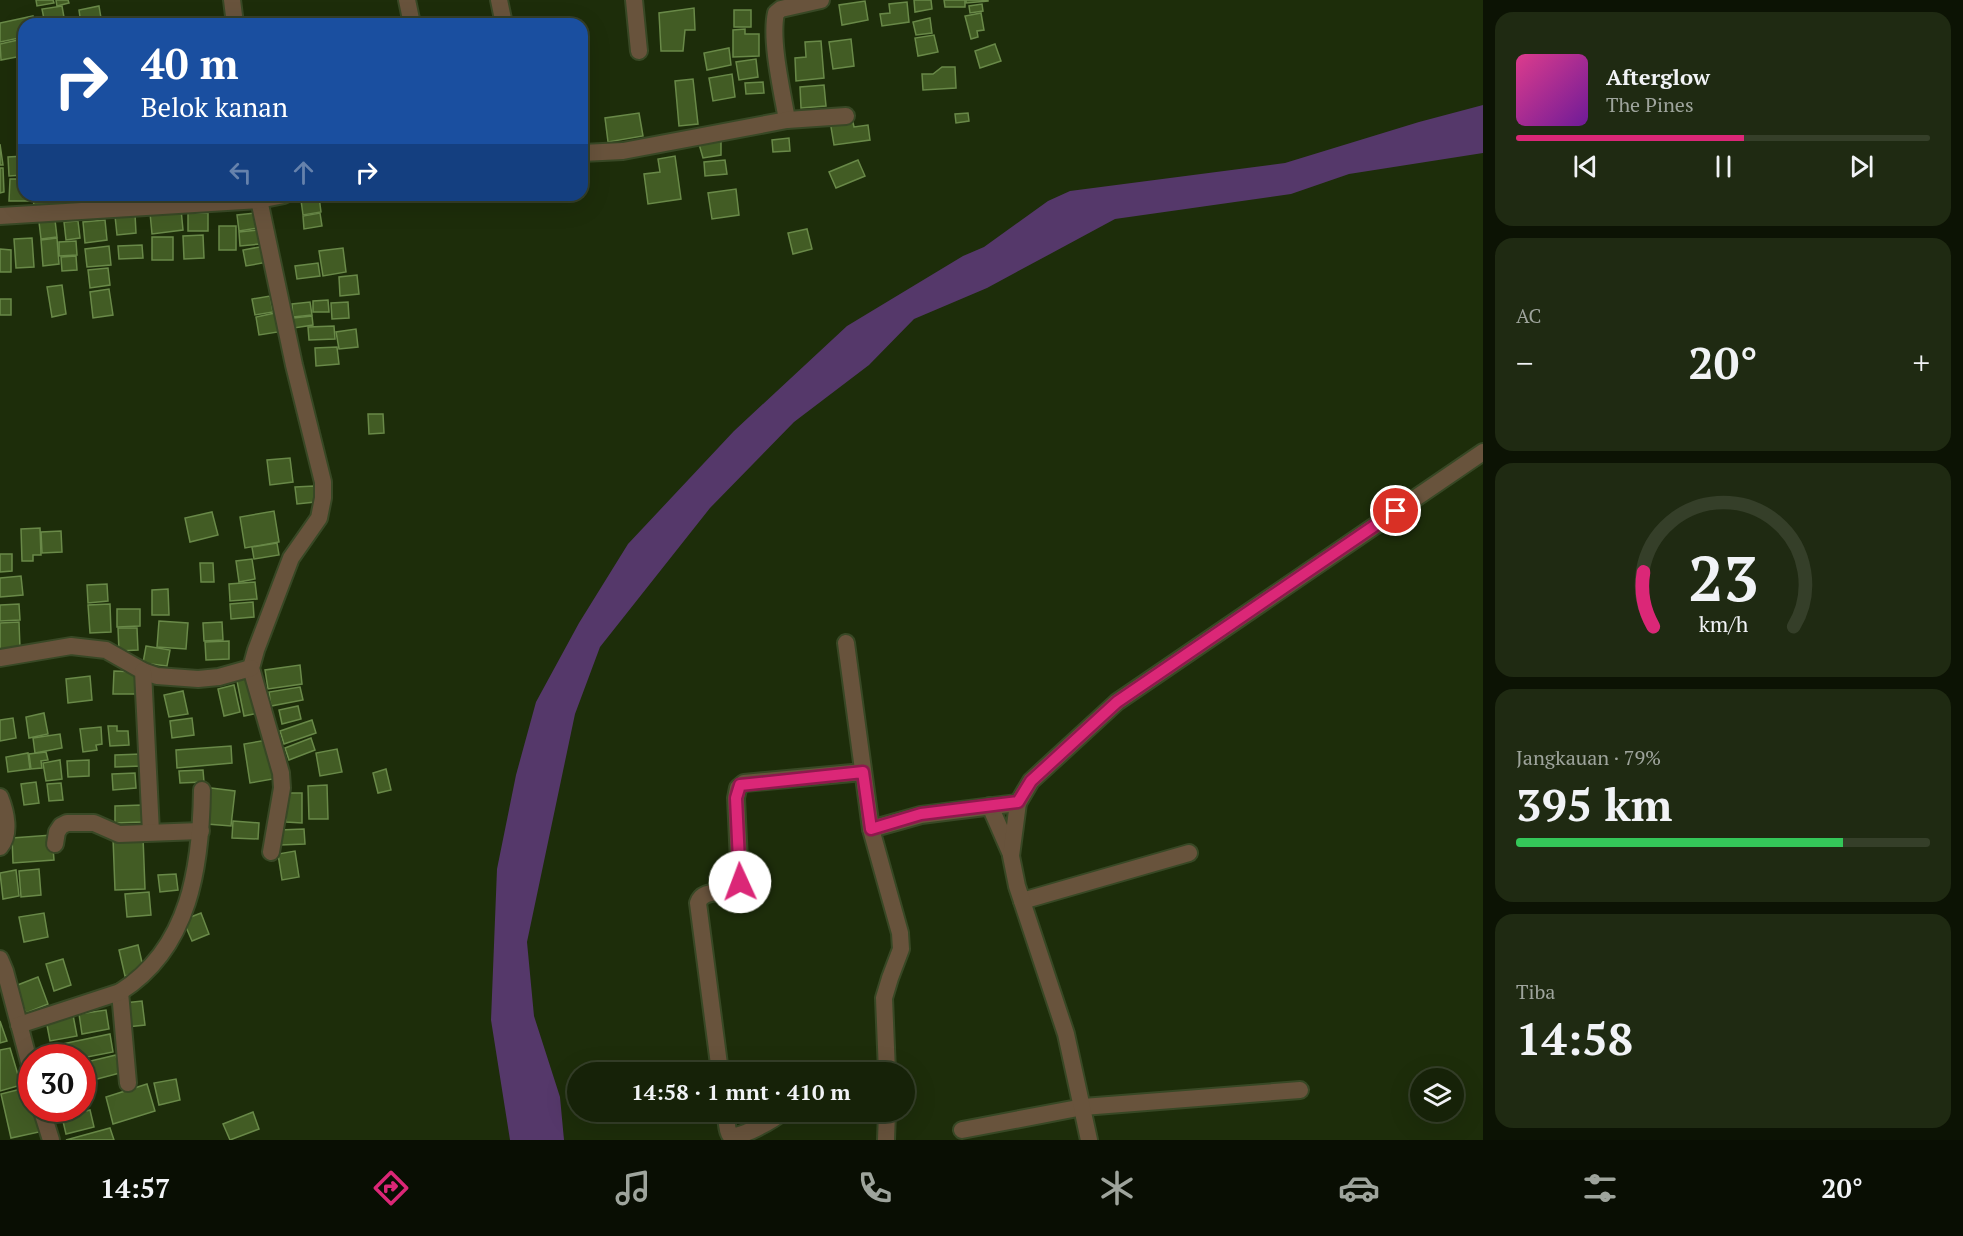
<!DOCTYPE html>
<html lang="id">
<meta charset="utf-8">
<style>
body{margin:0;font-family:"PT Serif",serif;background:#1f2a12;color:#f1f3f6;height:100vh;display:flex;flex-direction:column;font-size:22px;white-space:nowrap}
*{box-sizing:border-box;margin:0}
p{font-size:20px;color:#9ea49c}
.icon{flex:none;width:33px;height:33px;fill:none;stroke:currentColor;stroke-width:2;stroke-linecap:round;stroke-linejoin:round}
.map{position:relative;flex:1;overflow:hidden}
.details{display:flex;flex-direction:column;gap:12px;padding:12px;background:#0c1304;width:480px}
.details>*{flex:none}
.banner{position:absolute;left:18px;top:18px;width:570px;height:183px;border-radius:18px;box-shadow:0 6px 24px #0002,0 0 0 2px #353f29;background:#1a4fa0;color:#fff;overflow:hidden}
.controls{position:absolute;left:1410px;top:1068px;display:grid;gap:12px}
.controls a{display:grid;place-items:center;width:54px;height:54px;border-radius:50%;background:#162208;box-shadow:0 6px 24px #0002,0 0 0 2px #353f29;font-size:30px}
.speed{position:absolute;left:18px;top:1044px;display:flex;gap:12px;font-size:30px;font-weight:700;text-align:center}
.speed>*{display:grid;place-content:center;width:78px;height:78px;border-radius:50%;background:#162208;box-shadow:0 6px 24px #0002,0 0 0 2px #353f29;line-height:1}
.speed .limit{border:9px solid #d22;background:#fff;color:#111}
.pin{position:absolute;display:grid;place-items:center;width:51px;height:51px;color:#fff;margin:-26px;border:3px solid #fff;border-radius:50%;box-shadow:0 2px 6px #0007}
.me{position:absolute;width:66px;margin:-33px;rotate:358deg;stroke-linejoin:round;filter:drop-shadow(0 0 4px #0008)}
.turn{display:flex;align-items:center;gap:21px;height:126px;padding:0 24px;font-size:27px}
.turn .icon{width:78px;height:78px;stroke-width:2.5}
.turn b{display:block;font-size:42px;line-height:51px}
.lanes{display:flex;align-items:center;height:57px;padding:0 24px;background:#0003;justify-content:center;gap:30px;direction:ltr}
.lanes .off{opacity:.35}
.big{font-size:45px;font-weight:600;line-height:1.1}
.details .card{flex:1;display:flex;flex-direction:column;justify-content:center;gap:9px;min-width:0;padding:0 21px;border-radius:18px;background:#1f2a12}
.details .dial{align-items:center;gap:0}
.dial svg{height:156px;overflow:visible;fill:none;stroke:#353f29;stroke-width:7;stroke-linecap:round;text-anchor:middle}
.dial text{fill:#f1f3f6;stroke:none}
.song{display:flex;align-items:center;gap:18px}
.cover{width:72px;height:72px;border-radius:9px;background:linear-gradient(135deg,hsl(330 70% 55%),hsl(280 70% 35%))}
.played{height:6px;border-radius:3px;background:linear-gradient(90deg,#db2777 55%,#353f29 55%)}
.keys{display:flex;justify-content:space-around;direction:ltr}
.heat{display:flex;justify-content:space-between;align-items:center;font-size:33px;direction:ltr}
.charge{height:9px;border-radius:4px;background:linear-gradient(90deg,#34c759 79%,#353f29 0)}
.trip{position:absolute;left:567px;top:1062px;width:348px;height:60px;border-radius:30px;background:#162208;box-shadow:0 6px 24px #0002,0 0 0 2px #353f29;font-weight:600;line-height:60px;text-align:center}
.tabs{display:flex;height:96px;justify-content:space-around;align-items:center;background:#090e03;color:#9ea49c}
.tabs .icon{width:42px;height:42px}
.tabs .selected{color:#db2777}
.tabs b{font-size:27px;color:#f1f3f6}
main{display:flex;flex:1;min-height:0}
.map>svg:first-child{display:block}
.water{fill:#55386a}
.building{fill:#425c24;stroke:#698948;stroke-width:1.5}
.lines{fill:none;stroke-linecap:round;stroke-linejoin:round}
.minor-casing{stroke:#384825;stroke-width:20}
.minor{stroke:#68533c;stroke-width:16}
.route-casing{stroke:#8e194d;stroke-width:15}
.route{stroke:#db2777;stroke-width:10}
</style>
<main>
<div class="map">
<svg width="1483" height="1140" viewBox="0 0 1483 1140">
<rect width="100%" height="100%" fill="#1d2d0a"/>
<polygon class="water" points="1483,105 1483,153 1349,174 1291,194 1115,219 987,288 914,319 869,365 794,422 710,508 600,647 575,714 527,942 534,1016 560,1097 564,1140 510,1140 491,1020 497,869 516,775 536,702 579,623 628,544 734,431 847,326 963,256 984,247 1048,201 1070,191 1285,163 1419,122"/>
<g class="building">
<polygon points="36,0 53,0 54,3 37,6"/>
<polygon points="56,0 68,0 69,3 57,6"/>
<polygon points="914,0 931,0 932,9 915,12"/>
<polygon points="944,0 965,0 965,7 945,7"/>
<polygon points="966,0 988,0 988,1 966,3"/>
<polygon points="865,1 868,20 842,25 839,5"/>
<polygon points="907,2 909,22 882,26 880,14 890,13 889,4"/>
<polygon points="982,4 983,11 970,13 969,6"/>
<polygon points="62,6 65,23 45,24 42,9"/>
<polygon points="99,6 102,24 81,24 79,10"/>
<polygon points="694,8 695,30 685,30 683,51 661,51 659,13"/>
<rect x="734" y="10" width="17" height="17"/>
<polygon points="981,13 984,30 977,31 978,37 971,39 965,16"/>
<polygon points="33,16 34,24 24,24 24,37 0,42 0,23"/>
<polygon points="930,18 932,33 916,35 913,22"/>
<polygon points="745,29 745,34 759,34 759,56 733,57 733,30"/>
<polygon points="934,35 938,52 918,56 915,38"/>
<polygon points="851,39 854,66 833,69 829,42"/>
<polygon points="18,40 22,56 1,60 0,44"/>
<polygon points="821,41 824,78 796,81 795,58 806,57 805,42"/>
<polygon points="995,44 1001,61 980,68 975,51"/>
<polygon points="729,48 731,65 707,70 704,53"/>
<polygon points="756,59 758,77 739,80 736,62"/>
<polygon points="942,67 955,67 956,88 923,90 922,74 933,74"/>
<polygon points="732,74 735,97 713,101 709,78"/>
<polygon points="693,79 698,124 679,126 675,81"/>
<polygon points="763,82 764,93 746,94 745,83"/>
<polygon points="824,85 826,106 801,108 800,87"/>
<polygon points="639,113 643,136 608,142 605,118"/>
<polygon points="968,113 969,121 956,123 955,114"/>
<polygon points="852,118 854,127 868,125 870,140 834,145 830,121"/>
<polygon points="789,138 790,151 773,152 772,140"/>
<polygon points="721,139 721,155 703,158 699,144"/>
<polygon points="0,144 3,165 0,165"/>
<polygon points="24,156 24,175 9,176 8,157"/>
<polygon points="675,156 681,199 648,204 644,174 660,172 658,159"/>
<polygon points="725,160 727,174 705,176 704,162"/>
<polygon points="858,160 865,176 836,188 829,172"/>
<polygon points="0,168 3,168 4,192 0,193"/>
<polygon points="10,179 24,179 24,195 29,195 29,201 9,201"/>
<polygon points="736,189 739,215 712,219 708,193"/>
<polygon points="33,195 56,195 56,206 34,207"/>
<polygon points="61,195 79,195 79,200 62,201"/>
<polygon points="81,195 99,195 99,201 81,202"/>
<rect x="102" y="195" width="13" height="7"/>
<rect x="116" y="195" width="17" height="7"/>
<polygon points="319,197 321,212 303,215 301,200"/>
<polygon points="181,209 183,230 152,234 150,213"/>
<rect x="188" y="213" width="20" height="18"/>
<polygon points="255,213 257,228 239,231 237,215"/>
<polygon points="320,213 322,226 304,229 303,216"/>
<polygon points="135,214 136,233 117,235 115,216"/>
<polygon points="55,220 57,237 41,239 39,222"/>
<polygon points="105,220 107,240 85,243 83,222"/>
<polygon points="78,221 80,238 66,240 64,222"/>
<rect x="219" y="226" width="17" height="24"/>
<polygon points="807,229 812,249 793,254 788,233"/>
<polygon points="258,230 260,244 240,246 239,232"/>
<polygon points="203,235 204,258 184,259 183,236"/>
<rect x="152" y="237" width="21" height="23"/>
<polygon points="32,238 34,267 16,268 14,239"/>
<polygon points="57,238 59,264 43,266 41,240"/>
<polygon points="76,241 77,255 59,256 59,242"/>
<polygon points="142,245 143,258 119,259 118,246"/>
<polygon points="109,246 111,265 87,267 85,249"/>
<polygon points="265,246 268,262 246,266 243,250"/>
<polygon points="343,248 346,272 323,276 319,251"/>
<polygon points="0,249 11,250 11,272 0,272"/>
<polygon points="76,256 77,270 62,271 61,257"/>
<polygon points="318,263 320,276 297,279 295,266"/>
<polygon points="108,268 110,285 90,288 88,270"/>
<polygon points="357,275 359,294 340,296 339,277"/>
<polygon points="62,285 66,314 52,317 47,287"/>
<polygon points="109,289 113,315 93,318 90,292"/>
<polygon points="270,296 273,312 255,315 252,299"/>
<rect x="0" y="299" width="11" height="16"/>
<polygon points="328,300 329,312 313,312 313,301"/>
<polygon points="310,302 312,315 293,317 292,304"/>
<polygon points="348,302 349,318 332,319 331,303"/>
<polygon points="275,313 278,332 259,335 256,317"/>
<polygon points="312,316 313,325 294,328 293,318"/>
<polygon points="334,326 335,339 309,340 308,327"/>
<polygon points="356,329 358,347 339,349 336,332"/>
<polygon points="337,347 339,364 316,366 315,348"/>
<polygon points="368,414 383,414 384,433 369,434"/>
<polygon points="290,458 293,482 270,485 267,460"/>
<polygon points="314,486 315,502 297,504 295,487"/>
<polygon points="274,511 279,542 245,548 240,517"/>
<polygon points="212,512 218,535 190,542 185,518"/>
<polygon points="40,528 41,555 33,555 33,561 22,561 21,529"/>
<polygon points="61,531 62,552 42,553 41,532"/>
<polygon points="277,543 279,555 254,559 252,547"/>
<polygon points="0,554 12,554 12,571 0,572"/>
<polygon points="252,559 255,579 239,582 236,561"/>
<polygon points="200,563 213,563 214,582 201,582"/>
<polygon points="21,576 23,595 0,597 0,578"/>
<polygon points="255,582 257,599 230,601 229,584"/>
<polygon points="107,584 108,601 88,603 87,585"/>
<polygon points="168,589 169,615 152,615 152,590"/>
<polygon points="253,602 254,617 231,619 230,604"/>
<polygon points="19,604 20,620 0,621 0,605"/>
<polygon points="110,604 111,632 90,633 88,605"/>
<polygon points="117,609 140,609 140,626 117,627"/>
<polygon points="159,621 188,623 186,649 157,647"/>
<polygon points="19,622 20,648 0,649 0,623"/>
<polygon points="222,622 223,640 204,641 203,623"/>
<polygon points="118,628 137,628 138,650 119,651"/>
<polygon points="229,641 229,659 206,660 205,642"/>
<polygon points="146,646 170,650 167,666 143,663"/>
<polygon points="300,665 302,684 268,689 265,670"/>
<polygon points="114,671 137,672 137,694 113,694"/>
<polygon points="250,673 259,713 244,716 236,676"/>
<polygon points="90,676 92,700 68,703 66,679"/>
<polygon points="234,685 240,712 224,716 218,689"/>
<polygon points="300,687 303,700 271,706 269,692"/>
<polygon points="183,691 188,714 169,717 164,695"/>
<polygon points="298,706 301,719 282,724 279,710"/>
<polygon points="44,713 48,734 29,738 26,717"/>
<polygon points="13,718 16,738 0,741 0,720"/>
<polygon points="192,718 194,735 172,738 170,721"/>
<polygon points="312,720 316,733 284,744 280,731"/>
<polygon points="108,726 117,726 117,731 128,731 129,745 110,746"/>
<polygon points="101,727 102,744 96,745 97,750 83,752 80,729"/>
<polygon points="60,734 62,748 35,753 33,738"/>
<polygon points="311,738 315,750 289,760 285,748"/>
<polygon points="267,740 273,779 250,783 244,744"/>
<polygon points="231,746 232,763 177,768 176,750"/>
<polygon points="337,749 342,772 320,776 316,753"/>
<polygon points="46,752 48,760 41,761 42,768 31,769 29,754"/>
<polygon points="28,753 30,769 8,772 6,757"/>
<polygon points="141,754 142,766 115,767 115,755"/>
<polygon points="60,760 62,779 46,781 43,763"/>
<polygon points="89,760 89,776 68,777 67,761"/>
<polygon points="386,769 391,790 378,793 373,773"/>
<polygon points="203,770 204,782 180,783 179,771"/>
<polygon points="135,773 136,788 113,790 112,774"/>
<polygon points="36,782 39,803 24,805 21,784"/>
<polygon points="61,783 63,800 49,801 47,784"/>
<polygon points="327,785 328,819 309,819 308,786"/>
<polygon points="211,788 235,791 231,826 207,824"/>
<polygon points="286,793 302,793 302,823 286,822"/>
<polygon points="142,805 143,822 115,823 115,806"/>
<polygon points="233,821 259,823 258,839 232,838"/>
<polygon points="304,829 305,844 280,845 279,830"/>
<polygon points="52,835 54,860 13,863 12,838"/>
<polygon points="143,837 145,889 115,890 113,838"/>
<polygon points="295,851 299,877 282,880 278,854"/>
<polygon points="39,869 41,895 21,897 19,871"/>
<polygon points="16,870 19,896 3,899 0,873"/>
<polygon points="176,874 178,890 160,892 158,875"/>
<polygon points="149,892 151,915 127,917 125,894"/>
<polygon points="44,913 48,937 24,942 19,917"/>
<polygon points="201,913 209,934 192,941 183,920"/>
<polygon points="138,945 144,971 125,976 119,950"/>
<polygon points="63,959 71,985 54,991 46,964"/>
<polygon points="38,977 48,1004 26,1013 15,986"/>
<polygon points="142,1001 145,1025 127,1027 124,1003"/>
<polygon points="106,1010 109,1029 82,1034 79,1014"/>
<polygon points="73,1015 77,1036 50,1041 46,1020"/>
<polygon points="0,1021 7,1041 0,1043"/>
<polygon points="110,1034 113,1052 82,1058 50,1058 48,1047"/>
<polygon points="10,1048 21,1085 0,1091 0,1050"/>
<polygon points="116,1055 120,1073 82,1083 82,1063"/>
<polygon points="176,1079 180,1100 159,1105 154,1083"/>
<polygon points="147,1084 155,1111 113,1124 106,1097"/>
<polygon points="29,1087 32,1108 34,1108 39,1132 11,1138 1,1094"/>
<polygon points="58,1108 80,1108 60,1115"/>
<polygon points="90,1110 94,1127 66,1134 62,1117"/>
<polygon points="253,1112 259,1129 230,1140 223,1124"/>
<polygon points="110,1128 114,1140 66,1140"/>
</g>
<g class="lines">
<defs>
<g id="minor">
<polyline points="232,0 235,24"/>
<polyline points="407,0 412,24"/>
<polyline points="499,0 504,24"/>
<polyline points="634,0 639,51"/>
<path d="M787 120C782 91 770 40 776 13L781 9 821 0"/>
<polyline points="582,153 623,151 787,120 846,116"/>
<polyline points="258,195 294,365 323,482 323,498 319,518 291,558 256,650 251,668 281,773 282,788 271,852"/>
<polyline points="0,216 259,200 284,195"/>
<polyline points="846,643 871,829 900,933 901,949 890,978 884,998 887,1072"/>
<polyline points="0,658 71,646 106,650 143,671 157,676 198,679 219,677 251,668"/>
<polyline points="143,671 151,832"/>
<path d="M0 797C6 812 11 834 0 847"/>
<polyline points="990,806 1010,852"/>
<polyline points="871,829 921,815 1018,803"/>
<polyline points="55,844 57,832 61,826 67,823 94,823 119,834 201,831"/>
<polyline points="1022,901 1189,853"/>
<polyline points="0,959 5,971 32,1073"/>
<polyline points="120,992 128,1083"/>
<path d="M19 1025 120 992C190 948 201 866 202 790"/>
<path d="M720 1072 698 903C703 887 726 896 738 887L740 882 736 798 738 788 744 783 863 772"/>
<polyline points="41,1108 51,1140"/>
<path d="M726 1112C727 1118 726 1130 730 1135 739 1140 775 1119 782 1112"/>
<polyline points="962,1130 1083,1107 1300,1090"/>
<polyline points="886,1140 887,1112"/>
<polyline points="1089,1140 1066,1034 1017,886 1011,856 1018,803 1031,781 1117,702 1483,452"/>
</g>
</defs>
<use href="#minor" class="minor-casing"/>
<use href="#minor" class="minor"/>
</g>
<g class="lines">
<defs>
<polyline id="route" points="740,882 736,798 740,785 863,772 871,829 921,814 1018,802 1031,781 1117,702 1396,511"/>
</defs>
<use href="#route" class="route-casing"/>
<use href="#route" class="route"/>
</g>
</svg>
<div class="controls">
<a><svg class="icon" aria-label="layers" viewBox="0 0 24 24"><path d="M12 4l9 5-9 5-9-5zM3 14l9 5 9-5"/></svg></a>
</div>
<div class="speed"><div class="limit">30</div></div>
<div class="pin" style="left:1396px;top:511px;background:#d93025"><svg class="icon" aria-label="arrive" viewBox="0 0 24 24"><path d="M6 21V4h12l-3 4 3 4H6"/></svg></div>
<svg class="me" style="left:740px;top:882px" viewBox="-20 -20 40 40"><circle r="19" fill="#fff"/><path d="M0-13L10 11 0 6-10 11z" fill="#db2777"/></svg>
<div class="trip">14:58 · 1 mnt · 410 m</div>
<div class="banner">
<div class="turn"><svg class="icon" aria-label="right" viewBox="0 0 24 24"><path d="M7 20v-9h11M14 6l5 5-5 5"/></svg><div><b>40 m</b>Belok kanan</div></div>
<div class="lanes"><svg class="icon off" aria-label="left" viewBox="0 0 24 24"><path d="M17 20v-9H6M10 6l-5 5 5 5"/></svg><svg class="icon off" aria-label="ahead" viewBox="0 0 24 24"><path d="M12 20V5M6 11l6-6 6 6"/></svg><svg class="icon" aria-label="right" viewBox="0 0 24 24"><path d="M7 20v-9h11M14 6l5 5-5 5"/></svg></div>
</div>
</div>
<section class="details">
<div class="card">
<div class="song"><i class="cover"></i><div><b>Afterglow</b><p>The Pines</p></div></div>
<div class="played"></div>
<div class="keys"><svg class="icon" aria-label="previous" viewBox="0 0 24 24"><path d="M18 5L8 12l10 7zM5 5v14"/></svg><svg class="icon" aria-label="pause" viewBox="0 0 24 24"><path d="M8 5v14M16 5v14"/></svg><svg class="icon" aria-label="next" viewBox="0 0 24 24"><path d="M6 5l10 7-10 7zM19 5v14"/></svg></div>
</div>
<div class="card"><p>AC</p>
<div class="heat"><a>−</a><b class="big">20°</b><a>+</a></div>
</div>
<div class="card dial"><svg viewBox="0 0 100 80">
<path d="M14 69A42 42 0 1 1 86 69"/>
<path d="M14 69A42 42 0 0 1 9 41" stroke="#db2777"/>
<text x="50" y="56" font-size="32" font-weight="700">23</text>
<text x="50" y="72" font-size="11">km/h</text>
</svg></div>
<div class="card"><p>Jangkauan · 79%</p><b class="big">395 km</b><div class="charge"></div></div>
<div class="card"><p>Tiba</p><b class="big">14:58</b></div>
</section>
</main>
<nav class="tabs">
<b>14:57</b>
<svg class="icon selected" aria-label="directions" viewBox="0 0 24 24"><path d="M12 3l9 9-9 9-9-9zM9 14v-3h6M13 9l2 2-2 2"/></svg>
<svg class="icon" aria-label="music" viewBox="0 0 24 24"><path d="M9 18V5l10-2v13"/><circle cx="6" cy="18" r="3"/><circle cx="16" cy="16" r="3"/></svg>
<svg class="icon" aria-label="phone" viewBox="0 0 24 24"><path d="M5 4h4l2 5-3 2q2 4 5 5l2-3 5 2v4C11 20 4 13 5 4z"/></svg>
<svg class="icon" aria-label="climate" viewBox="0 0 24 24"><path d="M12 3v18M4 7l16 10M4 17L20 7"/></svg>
<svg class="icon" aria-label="car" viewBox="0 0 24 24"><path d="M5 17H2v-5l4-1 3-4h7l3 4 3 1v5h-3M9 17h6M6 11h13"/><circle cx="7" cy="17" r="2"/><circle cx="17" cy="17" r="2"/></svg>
<svg class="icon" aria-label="filters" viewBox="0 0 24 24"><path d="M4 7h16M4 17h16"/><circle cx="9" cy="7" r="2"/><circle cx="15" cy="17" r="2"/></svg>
<b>20°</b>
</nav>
